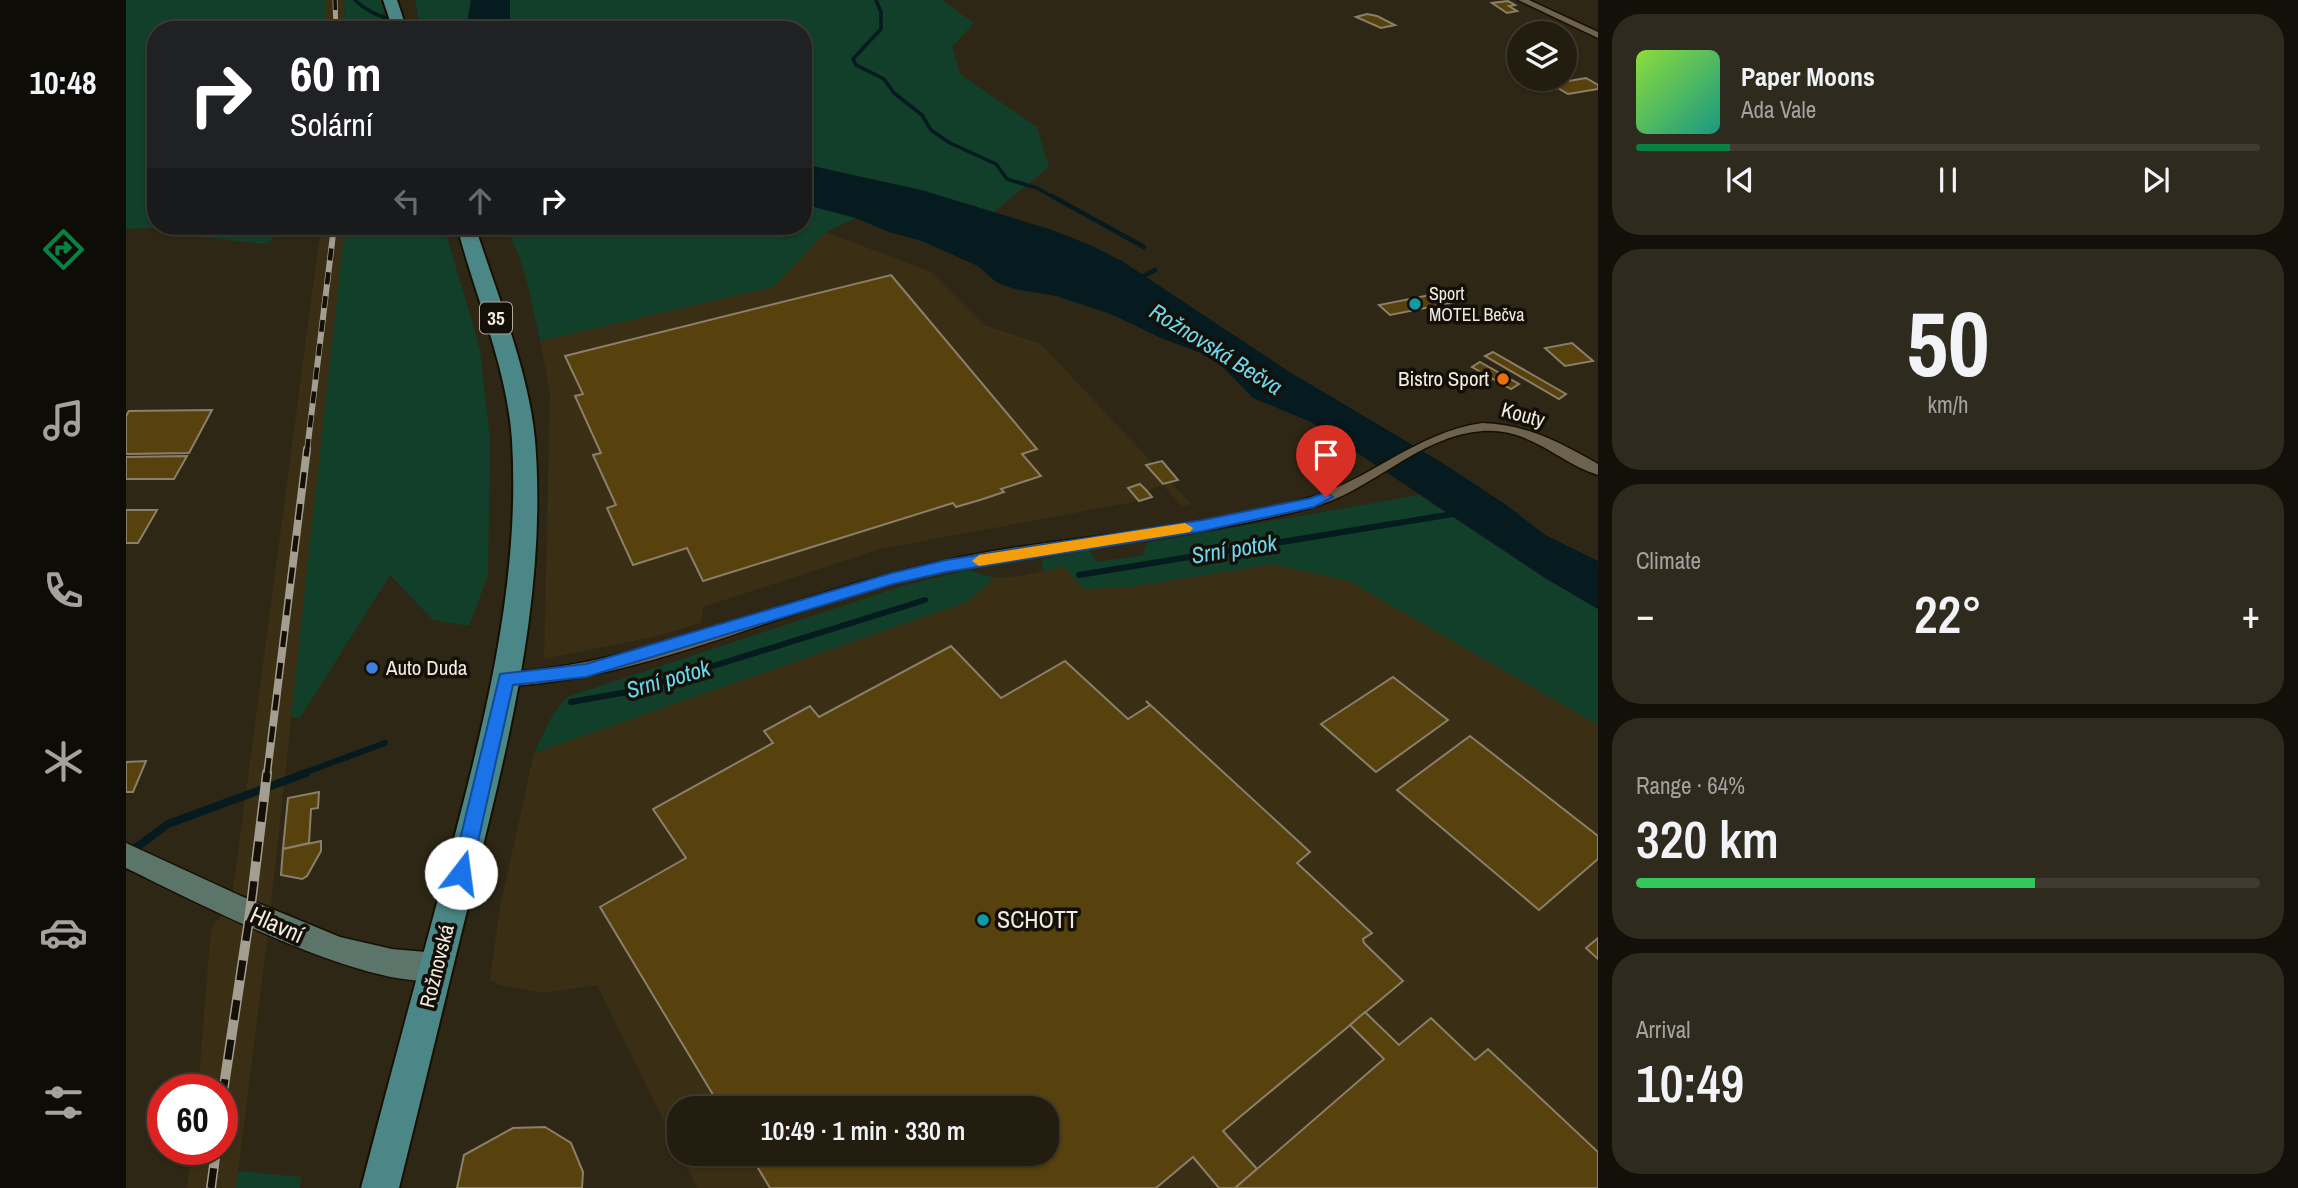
<!DOCTYPE html>
<meta charset="utf-8">
<style>
body{margin:0;font-family:"Archivo Narrow",sans-serif;background:#2f2a1e;color:#f1f3f6;height:100vh;display:flex;flex-direction:column;font-size:26px;white-space:nowrap}
*{box-sizing:border-box;margin:0}
p{font-size:23px;color:#a3a29f}
.icon{flex:none;width:38px;height:38px;fill:none;stroke:currentColor;stroke-width:2;stroke-linecap:round;stroke-linejoin:round}
.map{position:relative;flex:1;overflow:hidden}
.details{display:flex;flex-direction:column;gap:14px;padding:14px;background:#131009;width:700px}
.details>*{flex:none}
.top-card{position:absolute;left:21px;top:21px;width:665px;height:214px;border-radius:28px;box-shadow:0 2px 5px #0004,0 0 0 2px #403b30;background:#202124;color:#fff;overflow:hidden}
.buttons{position:absolute;left:1381px;top:21px;display:grid;gap:14px}
.buttons a{display:grid;place-items:center;width:70px;height:70px;border-radius:50%;background:#231d10;box-shadow:0 2px 5px #0004,0 0 0 2px #403b30;font-size:35px}
.speed{position:absolute;left:21px;top:1074px;display:flex;gap:14px;font-size:35px;font-weight:700;text-align:center}
.speed>*{display:grid;place-content:center;width:91px;height:91px;border-radius:50%;background:#231d10;box-shadow:0 2px 5px #0004,0 0 0 2px #403b30;line-height:1}
.speed .limit{border:10px solid #d22;background:#fff;color:#111}
.pin{position:absolute;display:grid;place-items:center;width:60px;height:60px;color:#fff;margin:-72px -30px;border-radius:50% 50% 50% 0;rotate:-45deg;box-shadow:0 0 7px #0007}
.pin .icon{rotate:45deg}
.me{position:absolute;width:77px;margin:-38px;rotate:15deg;stroke-linejoin:round;filter:drop-shadow(0 0 5px #0008)}
.turn{display:flex;align-items:center;gap:24px;height:147px;padding:0 28px;font-size:32px}
.turn .icon{width:91px;height:91px;stroke-width:2.5}
.turn b{display:block;font-size:49px;line-height:60px}
.lanes{display:flex;align-items:center;height:66px;padding:0 28px;background:#0003;justify-content:center;gap:35px;direction:ltr}
.lanes .off{opacity:.35}
.big{font-size:52px;font-weight:600;line-height:1.1}
.details .card{flex:1;display:flex;flex-direction:column;justify-content:center;gap:10px;min-width:0;padding:0 24px;border-radius:28px;background:#2f2a1e}
.details .dial{align-items:center;gap:0}
.dial b{font-size:91px;line-height:1}
.song{display:flex;align-items:center;gap:21px}
.cover{width:84px;height:84px;border-radius:10px;background:linear-gradient(135deg,hsl(90 70% 55%),hsl(170 70% 35%))}
.played{height:7px;border-radius:4px;background:linear-gradient(90deg,#0b8043 15%,#403b30 15%)}
.keys{display:flex;justify-content:space-around;direction:ltr}
.heat{display:flex;justify-content:space-between;align-items:center;font-size:38px;direction:ltr}
.charge{height:10px;border-radius:5px;background:linear-gradient(90deg,#34c759 64%,#403b30 0)}
.trip{position:absolute;left:541px;top:1096px;width:392px;height:70px;border-radius:28px;background:#231d10;box-shadow:0 2px 5px #0004,0 0 0 2px #403b30;font-weight:600;line-height:70px;text-align:center}
main{display:flex;flex:1;min-height:0}
.tab-bar{display:flex;flex-direction:column;width:126px;justify-content:space-around;align-items:center;background:#0e0c06;color:#a3a29f}
.tab-bar .icon{width:49px;height:49px}
.tab-bar .current{color:#0b8043}
.tab-bar b{font-size:32px;color:#f1f3f6}
.map>svg:first-child{display:block}
.built{fill:#3a2e15}
.green{fill:#113f29}
.water{fill:#051b1f}
.lines{fill:none;stroke-linecap:round;stroke-linejoin:round}
.stream-far3{stroke:#051b1f;stroke-width:3.5}
.stream-far2{stroke:#051b1f;stroke-width:4.5}
.stream-far1{stroke:#051b1f;stroke-width:6}
.stream{stroke:#051b1f;stroke-width:8}
.building{fill:#57410c;stroke:#8a7f6b;stroke-width:2}
.street-casing{stroke:#170f01;stroke-width:3}
.secondary-casing{stroke:#170f01;stroke-width:3}
.primary-casing{stroke:#170f01;stroke-width:4}
.street{fill:#6c624e;fill-rule:evenodd}
.secondary{fill:#5c756a;fill-rule:evenodd}
.primary{fill:#4b8786;fill-rule:evenodd}
.rail-far3-casing{stroke:#a49e90;stroke-width:5}
.rail-far2-casing{stroke:#a49e90;stroke-width:6}
.rail-far1-casing{stroke:#a49e90;stroke-width:8}
.rail-casing{stroke:#a49e90;stroke-width:10}
.rail-far3{stroke:#141009;stroke-width:3.5;stroke-dasharray:10;stroke-linecap:butt}
.rail-far2{stroke:#141009;stroke-width:4.5;stroke-dasharray:12;stroke-linecap:butt}
.rail-far1{stroke:#141009;stroke-width:5;stroke-dasharray:16;stroke-linecap:butt}
.rail{stroke:#141009;stroke-width:7;stroke-dasharray:20;stroke-linecap:butt}
.route{fill:#1a73e8;stroke:#114b97;stroke-width:2}
.slow{fill:#f59e0b}
.culture-dot{fill:#0f9aa8;stroke:#141009;stroke-width:2.5}
.food-dot{fill:#e8710a;stroke:#141009;stroke-width:2.5}
.shop-dot{fill:#3f7fe0;stroke:#141009;stroke-width:2.5}
.labels{text-anchor:middle;stroke-width:7;stroke-linejoin:round;paint-order:stroke}
.far-poi-label{font-size:18px;fill:#f0eadf;stroke:#141009;text-anchor:start}
.shield{fill:#141009;stroke:#aea99f;stroke-width:2}
.shield-label{font-size:19px;font-weight:bold;fill:#f0eadf}
.poi-label{font-size:21px;fill:#f0eadf;stroke:#141009;text-anchor:end}
.street-label{font-size:21px;fill:#f0eadf;stroke:#141009}
.water-label{font-size:23px;font-style:italic;fill:#6bd8eb;stroke:#141009}
.near-poi-label{font-size:24px;fill:#f0eadf;stroke:#141009;text-anchor:start}
.near-street-label{font-size:24px;fill:#f0eadf;stroke:#141009}
</style>
<main>
<nav class="tab-bar">
<b>10:48</b>
<svg class="icon current" aria-label="directions" viewBox="0 0 24 24"><path d="M12 3l9 9-9 9-9-9zM9 14v-3h6M13 9l2 2-2 2"/></svg>
<svg class="icon" aria-label="music" viewBox="0 0 24 24"><path d="M9 18V5l10-2v13"/><circle cx="6" cy="18" r="3"/><circle cx="16" cy="16" r="3"/></svg>
<svg class="icon" aria-label="phone" viewBox="0 0 24 24"><path d="M5 4h4l2 5-3 2q2 4 5 5l2-3 5 2v4C11 20 4 13 5 4z"/></svg>
<svg class="icon" aria-label="climate" viewBox="0 0 24 24"><path d="M12 3v18M4 7l16 10M4 17L20 7"/></svg>
<svg class="icon" aria-label="car" viewBox="0 0 24 24"><path d="M5 17H2v-5l4-1 3-4h7l3 4 3 1v5h-3M9 17h6M6 11h13"/><circle cx="7" cy="17" r="2"/><circle cx="17" cy="17" r="2"/></svg>
<svg class="icon" aria-label="filters" viewBox="0 0 24 24"><path d="M4 7h16M4 17h16"/><circle cx="9" cy="7" r="2"/><circle cx="15" cy="17" r="2"/></svg>
</nav>
<div class="map">
<svg width="1472" height="1188" viewBox="0 0 1472 1188">
<rect width="100%" height="100%" fill="#2f2715"/>
<g class="built">
<polygon points="200,0 218,0 219,30 200,30"/>
<polygon points="195,226 219,226 141,941 110,1188 61,1188 66,1150 96,1150 96,1090 72,1090 85,928 105,905"/>
<polygon points="700,232 805,272 858,325 915,344 1065,504 1056,506 1037,485 1021,491 1014,484 1002,489 1013,501 754,549 577,607 575,623 527,637 418,659 424,393 414,341 647,287"/>
<polygon points="1147,564 1223,581 1472,725 1472,1188 571,1188 554,1153 920,1153 920,1108 553,1108 553,1152 471,985 417,993 373,985 364,980 374,907 408,753 842,601 868,578 896,576 937,566 958,589 1004,587"/>
</g>
<g class="green">
<polygon points="0,0 200,0 200,30 30,30 30,226 161,226 141,244 51,235 42,227 0,229"/>
<polygon points="218,0 258,0 262,10 256,14 261,30 219,30"/>
<polygon points="289,0 345,0 340,30 295,30"/>
<polygon points="384,0 816,0 848,23 826,47 834,74 911,127 923,167 868,212 795,190 677,164 677,30 384,30"/>
<path d="M677 204 730 218 700 232 647 287 414 341C405 302 400 261 378 226H677Z"/>
<polygon points="219,226 318,226 354,350 364,440 362,575 343,626 307,620 264,575 174,718 165,717"/>
<polygon points="1293,495 1419,578 1472,609 1472,725 1223,581 1147,564 1004,587 958,589 937,566 918,571 915,564 918,559 963,550 971,562 1017,555 1020,543"/>
<polygon points="842,570 868,578 843,601 408,753 427,714 441,697 780,585"/>
<polygon points="112,1171 175,1177 174,1188 110,1188"/>
</g>
<g class="water">
<polygon points="345,0 384,0 384,30 340,30"/>
<polygon points="677,164 795,190 926,230 964,245 996,261 1162,371 1315,462 1379,504 1419,535 1472,561 1472,609 1419,578 1185,422 1127,398 1088,358 1035,338 985,314 930,296 888,289 870,282 852,266 796,241 763,232 730,218 677,204"/>
</g>
<g class="lines">
<g class="stream-far3">
<path d="M229 0C255 26 300 25 335 30"/>
<polyline points="750,0 755,12 755,29 727,59 730,65 758,79 768,93 796,115 805,130 824,143 870,164 881,179 911,188 929,198"/>
</g>
<g class="stream-far2">
<polyline points="926,196 1018,247"/>
<polyline points="1012,279 1029,270"/>
</g>
<g class="stream-far1">
<polyline points="953,575 1327,514"/>
<polyline points="445,702 507,691 799,600"/>
<polyline points="175,774 259,743"/>
</g>
<polyline class="stream" points="0,855 42,824 180,773"/>
</g>
<g class="building">
<polygon points="1382,1 1389,5 1383,6 1391,11 1381,13 1366,3"/>
<polygon points="1241,14 1251,16 1269,25 1255,28 1230,17"/>
<polygon points="1460,78 1472,85 1472,89 1442,94 1425,84"/>
<polygon points="765,275 911,449 896,454 915,476 875,489 878,492 857,499 830,507 827,503 577,581 561,548 507,565 481,508 490,505 467,455 475,453 449,396 457,394 439,356"/>
<polygon points="1314,293 1325,303 1264,315 1253,305"/>
<polygon points="1446,343 1467,361 1439,366 1419,348"/>
<polygon points="1367,352 1440,394 1433,399 1359,356"/>
<polygon points="1354,362 1393,384 1385,389 1346,367"/>
<polygon points="86,410 63,453 0,454 0,416 3,411"/>
<polygon points="61,456 48,479 0,479 0,457"/>
<polygon points="1036,461 1052,480 1037,484 1020,465"/>
<polygon points="1014,484 1021,491 1026,497 1013,501 1002,488"/>
<polygon points="0,510 31,510 12,543 0,543"/>
<polygon points="825,646 875,698 939,661 1002,719 1024,705 1020,701 1184,852 1171,863 1246,933 1237,939 1238,943 1277,981 1097,1131 1131,1169 1109,1188 1093,1188 1067,1157 1030,1188 644,1188 623,1153 920,1153 920,1108 595,1108 474,907 560,858 527,809 647,743 638,731 684,706 693,717"/>
<polygon points="1267,677 1322,720 1250,772 1195,724"/>
<polygon points="1344,736 1472,836 1472,859 1413,910 1271,790"/>
<polygon points="20,761 7,792 0,792 0,762"/>
<polygon points="193,792 192,808 185,809 183,843 157,849 162,798"/>
<polygon points="195,841 195,851 181,876 176,879 155,875 157,849"/>
<polygon points="1472,938 1472,959 1460,948"/>
<polygon points="1239,1012 1273,1045 1305,1018 1349,1060 1362,1049 1472,1152 1472,1188 1109,1188 1258,1059 1224,1025"/>
<polygon points="419,1127 445,1143 457,1172 456,1188 331,1188 338,1155 387,1128"/>
</g>
<g class="lines">
<defs>
<g id="street">
<polygon points="1392,0 1403,0 1472,32 1472,38"/>
<path d="M1356 423C1400 424 1435 443 1472 464V475C1431 462 1406 428 1356 431 1292 436 1245 492 1184 508 1047 544 904 548 768 583 640 617 515 679 381 686L375 684 373 679 375 674 381 672C444 669 502 653 562 635 647 610 730 580 817 561 937 534 1064 533 1182 498 1245 480 1289 433 1356 423Z"/>
</g>
<path id="secondary" d="M0 843 115 896 214 937 266 949 311 953 321 957 326 967 321 977C259 1001 62 898 0 868Z"/>
<g id="primary">
<polygon points="257,0 271,0 281,30 267,30"/>
<path d="M331 226H349C370 291 403 372 409 440 421 587 385 733 350 874 324 979 299 1083 273 1188H235C262 1084 290 980 318 877 355 735 395 589 386 440 381 367 349 296 331 226Z"/>
</g>
</defs>
<use href="#street" class="street-casing"/>
<use href="#secondary" class="secondary-casing"/>
<use href="#primary" class="primary-casing"/>
<use href="#street" class="street"/>
<use href="#secondary" class="secondary"/>
<use href="#primary" class="primary"/>
<defs>
<polyline id="rail-far3" points="209,0 210,30"/>
<polyline id="rail-far2" points="181,451 208,226"/>
<polyline id="rail-far1" points="141,774 181,449"/>
<g id="rail">
<polyline points="96,1099 124,913 141,773"/>
<polyline points="85,1188 90,1150"/>
</g>
</defs>
<use href="#rail-far3" class="rail-far3-casing"/>
<use href="#rail-far2" class="rail-far2-casing"/>
<use href="#rail-far1" class="rail-far1-casing"/>
<use href="#rail" class="rail-casing"/>
<use href="#rail-far3" class="rail-far3"/>
<use href="#rail-far2" class="rail-far2"/>
<use href="#rail-far1" class="rail-far1"/>
<use href="#rail" class="rail"/>
</g>
<polygon class="route" points="1200,492 1207,497 1188,507 1077,531 820,572 767,584 460,677 387,685 345,873 342,879 335,882 328,879 326,873 374,674 460,664 766,573 820,560 1077,520 1185,498"/>
<polygon class="slow" points="1059,523 1067,528 1064,532 853,566 846,561 853,555"/>
<g class="culture-dot">
<circle cx="1289" cy="304" r="7"/>
<circle cx="857" cy="920" r="7"/>
</g>
<circle class="food-dot" cx="1377" cy="379" r="7"/>
<circle class="shop-dot" cx="246" cy="668" r="7"/>
<g class="labels">
<g class="far-poi-label">
<text x="1303" y="300">Sport<tspan x="1303" dy="21">MOTEL Bečva</tspan></text>
</g>
<rect class="shield" x="354" y="302.5" width="32" height="31" rx="5"/>
<g class="shield-label">
<text x="370" y="325">35</text>
</g>
<g class="poi-label">
<text x="1363" y="386">Bistro Sport</text>
<text x="260" y="675" text-anchor="start">Auto Duda</text>
</g>
<g class="street-label">
<text transform="translate(1397 415) rotate(15)" y="7">Kouty</text>
<text transform="translate(311 966) rotate(-76)" y="7">Rožnovská</text>
</g>
<g class="water-label">
<text transform="translate(1090 349) rotate(32)" y="8">Rožnovská Bečva</text>
<text transform="translate(1108 549) rotate(-9)" y="8">Srní potok</text>
<text transform="translate(542 679) rotate(-16)" y="8">Srní potok</text>
</g>
<g class="near-poi-label">
<text x="871" y="928">SCHOTT</text>
</g>
<g class="near-street-label">
<text transform="translate(151 925) rotate(24)" y="8">Hlavní</text>
</g>
</g>
</svg>
<div class="buttons">
<a><svg class="icon" aria-label="layers" viewBox="0 0 24 24"><path d="M12 4l9 5-9 5-9-5zM3 14l9 5 9-5"/></svg></a>
</div>
<div class="speed"><div class="limit">60</div></div>
<div class="pin" style="left:1200px;top:497px;background:#d93025"><svg class="icon" aria-label="arrive" viewBox="0 0 24 24"><path d="M6 21V4h12l-3 4 3 4H6"/></svg></div>
<svg class="me" style="left:335px;top:873px" viewBox="-20 -20 40 40"><circle r="19" fill="#fff"/><path d="M0-13L10 11 0 6-10 11z" fill="#1a73e8"/></svg>
<div class="trip">10:49 · 1 min · 330 m</div>
<div class="top-card">
<div class="turn"><svg class="icon" aria-label="right" viewBox="0 0 24 24"><path d="M7 20v-9h11M14 6l5 5-5 5"/></svg><div><b>60 m</b>Solární</div></div>
<div class="lanes"><svg class="icon off" aria-label="left" viewBox="0 0 24 24"><path d="M17 20v-9H6M10 6l-5 5 5 5"/></svg><svg class="icon off" aria-label="ahead" viewBox="0 0 24 24"><path d="M12 20V5M6 11l6-6 6 6"/></svg><svg class="icon" aria-label="right" viewBox="0 0 24 24"><path d="M7 20v-9h11M14 6l5 5-5 5"/></svg></div>
</div>
</div>
<section class="details">
<div class="card">
<div class="song"><i class="cover"></i><div><b>Paper Moons</b><p>Ada Vale</p></div></div>
<div class="played"></div>
<div class="keys"><svg class="icon" aria-label="previous" viewBox="0 0 24 24"><path d="M18 5L8 12l10 7zM5 5v14"/></svg><svg class="icon" aria-label="pause" viewBox="0 0 24 24"><path d="M8 5v14M16 5v14"/></svg><svg class="icon" aria-label="next" viewBox="0 0 24 24"><path d="M6 5l10 7-10 7zM19 5v14"/></svg></div>
</div>
<div class="card dial"><b>50</b><p>km/h</p></div>
<div class="card"><p>Climate</p>
<div class="heat"><a>−</a><b class="big">22°</b><a>+</a></div>
</div>
<div class="card"><p>Range · 64%</p><b class="big">320 km</b><div class="charge"></div></div>
<div class="card"><p>Arrival</p><b class="big">10:49</b></div>
</section>
</main>
